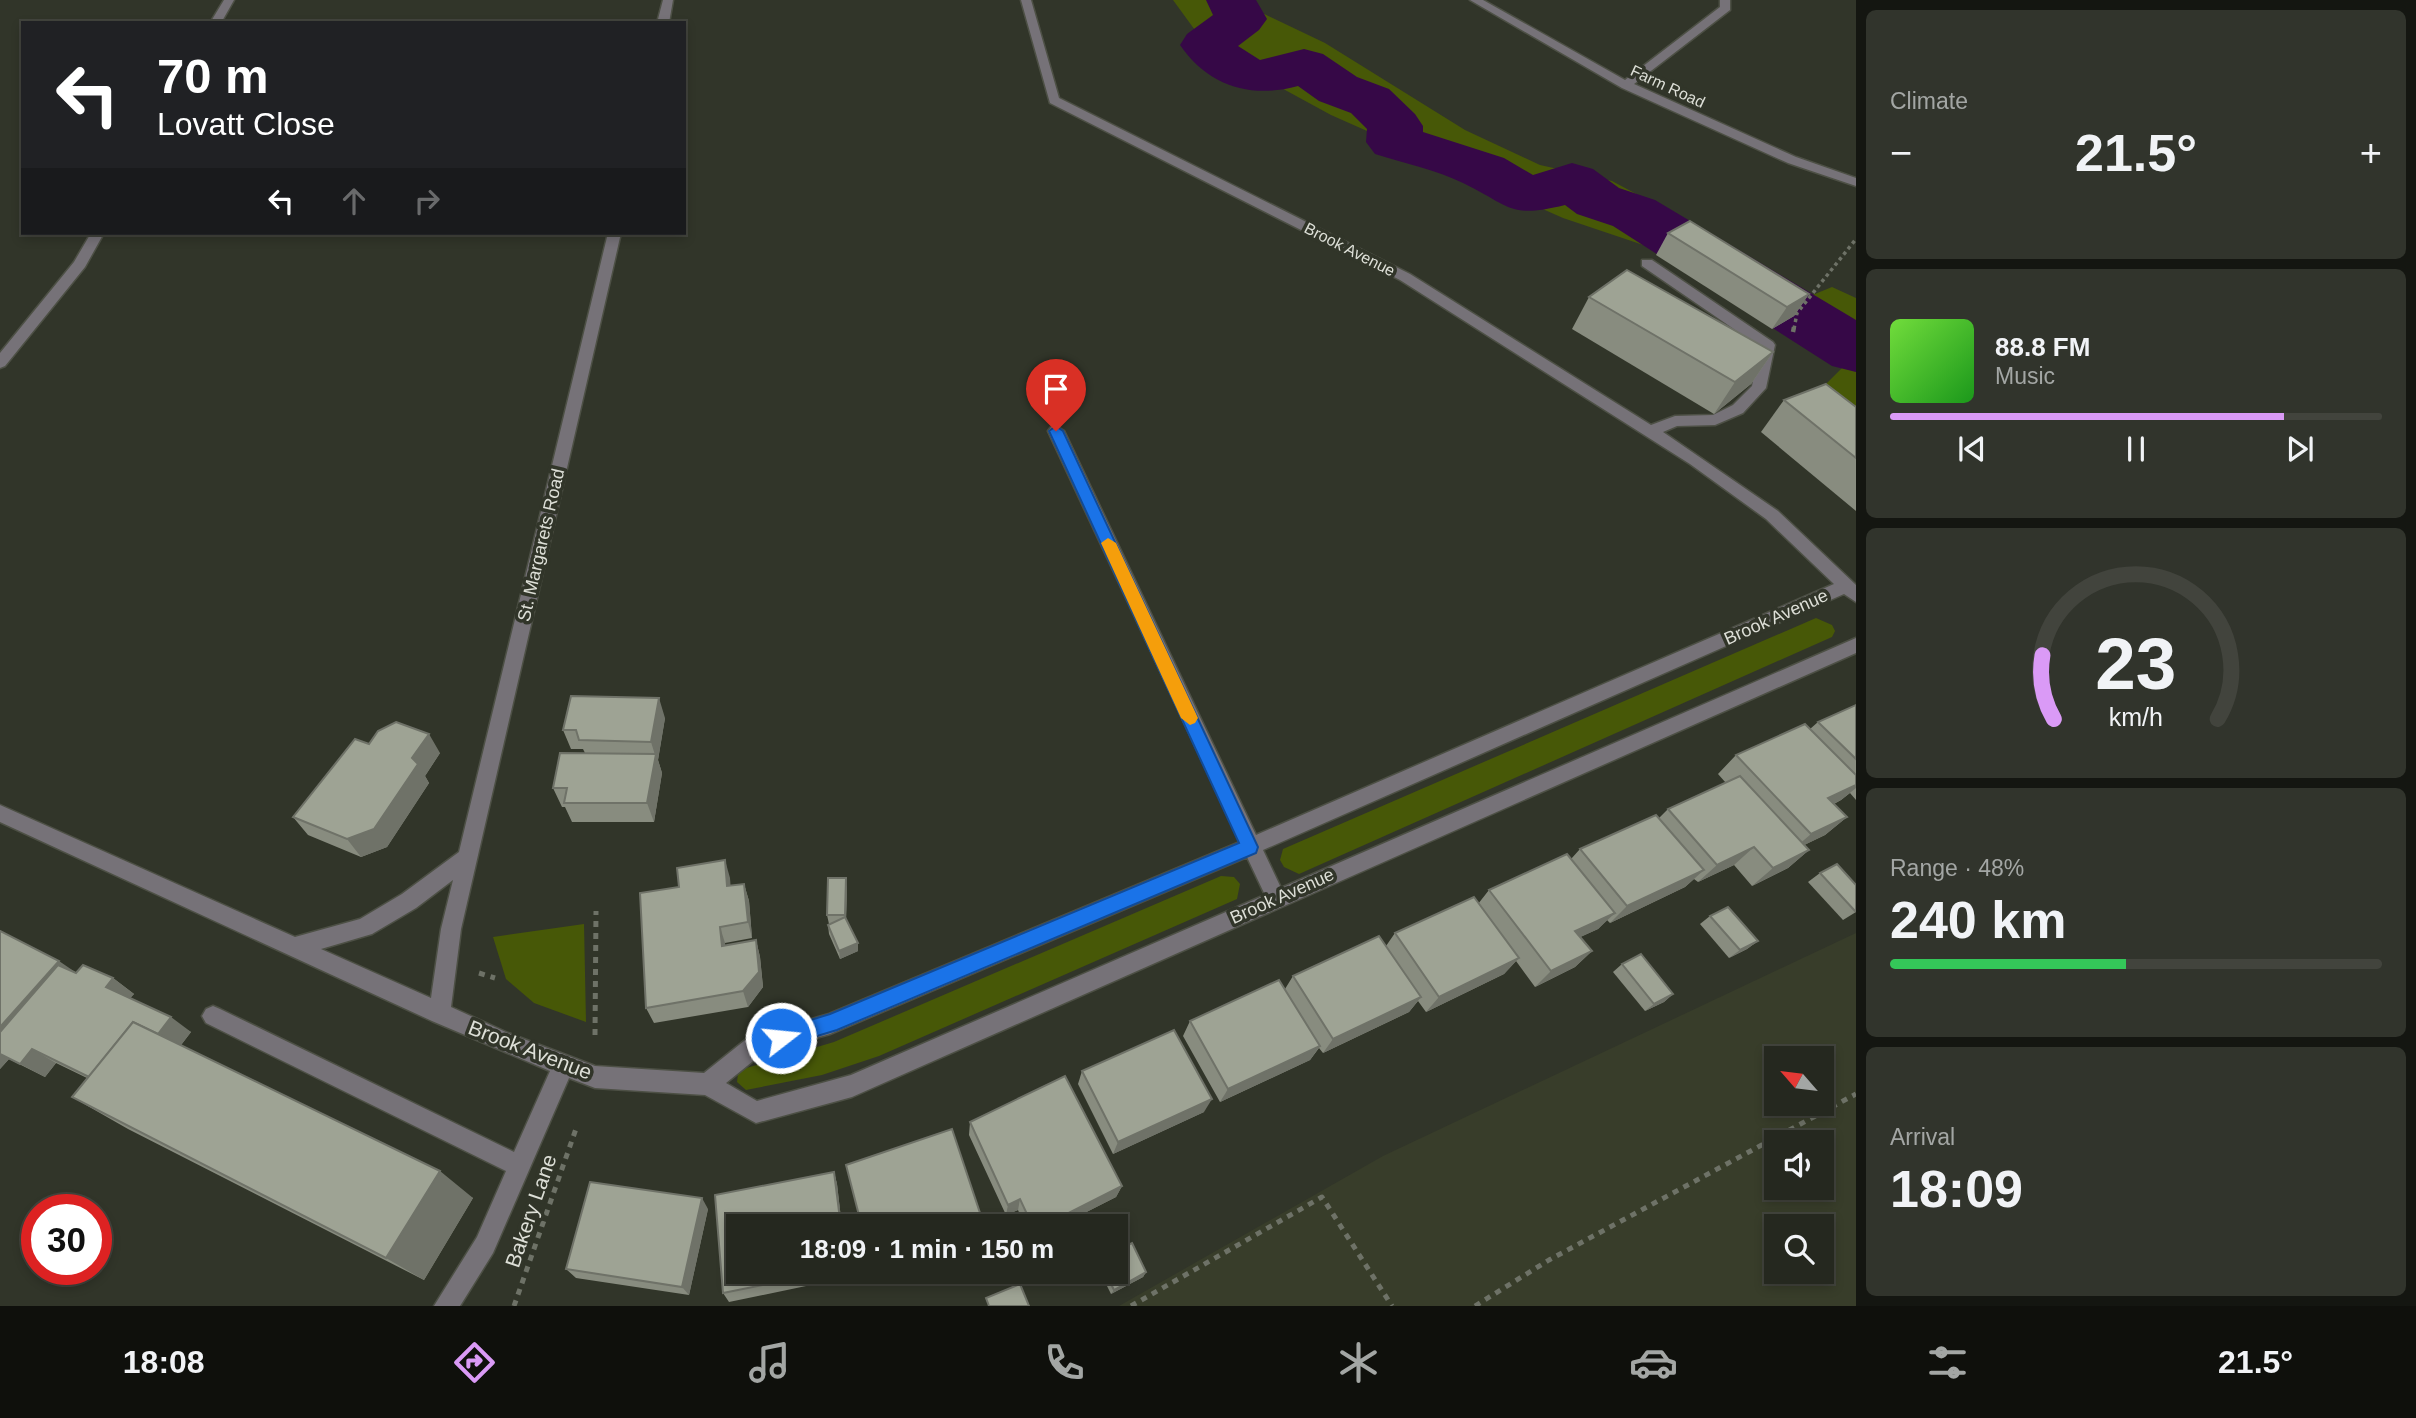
<!DOCTYPE html>
<meta charset="utf-8">
<style>
body{margin:0;font-family:Arial,sans-serif;background:#31342c;color:#f1f3f6;height:100vh;display:flex;flex-direction:column;font-size:26px;white-space:nowrap}
*{box-sizing:border-box;margin:0}
p{font-size:23px;color:#a3a6a4}
.icon{flex:none;width:38px;height:38px;fill:none;stroke:currentColor;stroke-width:2;stroke-linecap:round;stroke-linejoin:round}
.map{position:relative;flex:1;overflow:hidden}
.side{display:flex;flex-direction:column;gap:10px;padding:10px;background:#141611;width:560px}
.side>*{flex:none}
.hud{position:absolute;left:21px;top:21px;width:665px;height:214px;border-radius:0px;box-shadow:0 4px 10px #0003,0 0 0 2px #42443d;background:#202124;color:#fff;overflow:hidden}
.needle{width:46px;rotate:298deg}
.fabs{position:absolute;left:1764px;top:1046px;display:grid;gap:14px}
.fabs a{display:grid;place-items:center;width:70px;height:70px;border-radius:0px;background:#25281f;box-shadow:0 4px 10px #0003,0 0 0 2px #42443d;font-size:35px}
.speed{position:absolute;left:21px;top:1194px;display:flex;gap:14px;font-size:35px;font-weight:700;text-align:center}
.speed>*{display:grid;place-content:center;width:91px;height:91px;border-radius:50%;background:#25281f;box-shadow:0 4px 10px #0003,0 0 0 2px #42443d;line-height:1}
.speed .limit{border:10px solid #d22;background:#fff;color:#111}
.pin{position:absolute;display:grid;place-items:center;width:60px;height:60px;color:#fff;margin:-72px -30px;border-radius:50% 50% 50% 0;rotate:-45deg;box-shadow:0 0 7px #0007}
.pin .icon{rotate:45deg}
.me{position:absolute;width:77px;margin:-38px;rotate:74deg;stroke-linejoin:round;filter:drop-shadow(0 0 5px #0008)}
.turn{display:flex;align-items:center;gap:24px;height:147px;padding:0 21px;font-size:32px}
.turn .icon{width:91px;height:91px;stroke-width:2.5}
.turn b{display:block;font-size:49px;line-height:60px}
.lanes{display:flex;align-items:center;height:66px;padding:0 21px;background:#0003;justify-content:center;gap:35px;direction:ltr}
.lanes .off{opacity:.35}
.big{font-size:52px;font-weight:800;line-height:1.1}
.side .card{flex:1;display:flex;flex-direction:column;justify-content:center;gap:10px;min-width:0;padding:0 24px;border-radius:10px;background:#31342c}
.side .dial{align-items:center;gap:0}
.dial svg{height:182px;overflow:visible;fill:none;stroke:#42443d;stroke-width:7;stroke-linecap:round;text-anchor:middle}
.dial text{fill:#f1f3f6;stroke:none}
.song{display:flex;align-items:center;gap:21px}
.cover{width:84px;height:84px;border-radius:10px;background:linear-gradient(135deg,hsl(100 70% 55%),hsl(120 70% 35%))}
.played{height:7px;border-radius:4px;background:linear-gradient(90deg,#da9af6 80%,#42443d 80%)}
.keys{display:flex;justify-content:space-around;direction:ltr}
.heat{display:flex;justify-content:space-between;align-items:center;font-size:38px;direction:ltr}
.charge{height:10px;border-radius:5px;background:linear-gradient(90deg,#34c759 48%,#42443d 0)}
.trip{position:absolute;left:726px;top:1214px;width:402px;height:70px;border-radius:0px;background:#25281f;box-shadow:0 4px 10px #0003,0 0 0 2px #42443d;font-weight:800;line-height:70px;text-align:center}
.menu{display:flex;height:112px;justify-content:space-around;align-items:center;background:#0f100c;color:#a3a6a4}
.menu .icon{width:49px;height:49px}
.menu .selected{color:#da9af6}
.menu b{font-size:32px;color:#f1f3f6}
main{display:flex;flex:1;min-height:0}
.map>svg:first-child{display:block}
.built{fill:#383d2a;fill-rule:evenodd}
.green{fill:#475807}
.lines{fill:none;stroke-linecap:round;stroke-linejoin:round}
.river{fill:#360847;fill-rule:evenodd}
.minor-casing{stroke:#4d5045;stroke-width:3}
.path-far2{stroke:#6e7267;stroke-width:3.5;stroke-dasharray:3.5 3.5;stroke-linecap:butt}
.path-far1{stroke:#6e7267;stroke-width:4.5;stroke-dasharray:5 5;stroke-linecap:butt}
.path{stroke:#6e7267;stroke-width:5;stroke-dasharray:6 6;stroke-linecap:butt}
.minor{fill:#767278;fill-rule:evenodd}
.wall{fill:#888c7f}
.shaded-wall{fill:#6f7268}
.building{fill:#9ea394;stroke:#6f7268;stroke-width:2}
.route{fill:#1a73e8;stroke:#114b97;stroke-width:2}
.slow{fill:#f59e0b}
.labels{text-anchor:middle;stroke-width:7;stroke-linejoin:round;paint-order:stroke}
.far-street-label{font-size:16px;fill:#dddfd7;stroke:#313529}
.street-label{font-size:18px;fill:#dddfd7;stroke:#313529}
.near-street-label{font-size:21px;fill:#dddfd7;stroke:#313529}
</style>
<main>
<div class="map">
<svg width="1856" height="1306" viewBox="0 0 1856 1306">
<rect width="100%" height="100%" fill="#313529"/>
<path class="built" d="M1856 933V1306H1119L1383 1156ZM1776 1059H1822V1104H1776ZM1776 1143H1822V1188H1776ZM1776 1227H1822V1272H1776Z"/>
<g class="green">
<polygon points="1173,0 1247,0 1260,12 1325,43 1465,130 1540,165 1612,181 1700,228 1729,264 1667,253 1563,218 1331,115 1208,48"/>
<polygon points="1832,287 1856,298 1856,413 1820,390 1850,360 1793,303"/>
<polygon points="1816,618 1832,625 1835,631 1832,637 1299,874 1284,867 1280,860 1283,849"/>
<polygon points="1221,876 1234,877 1240,884 1237,899 879,1056 822,1075 746,1090 737,1082 738,1074 743,1069 834,1042"/>
<polygon points="584,924 586,1022 534,1003 506,979 493,937"/>
</g>
<g class="lines">
<path class="river" d="M1206 0H1256L1267 19 1259 30 1238 46 1260 60 1304 49 1323 54 1357 77 1389 89 1415 114 1423 126V132L1504 158 1533 175 1572 163 1593 169 1619 188 1655 200 1856 320V372L1832 366 1613 226 1577 214 1565 205C1508 219 1511 206 1463 183 1437 170 1403 163 1375 154L1366 142 1367 129 1351 113 1319 101 1298 86C1251 99 1208 86 1180 45L1187 34 1213 15Z"/>
<defs>
<g id="minor">
<polygon points="224,0 234,0 221,23 210,23"/>
<polygon points="663,0 673,0 669,23 657,23"/>
<path d="M1021 0H1031L1059 98 1410 274 1651 425 1675 416 1713 415 1733 405 1752 386 1760 347 1642 266V260H1652L1773 342 1775 345 1766 388 1743 413 1715 425 1677 426 1663 432 1778 511 1856 585V602L1844 594 1263 850 1281 888 1856 638V653L852 1097 756 1123 705 1095 595 1088 569 1078 493 1253 460 1306H434L477 1237 506 1171 206 1023 202 1016 206 1009 213 1006 220 1009 514 1152 550 1071 432 1021 0 822V805L295 937 360 919 402 894 459 852 608 233H621L461 929 451 1007 508 1033 595 1066 704 1073 749 1037 829 1014 1240 842 1048 431 1051 427 1056 426 1064 431 1256 835 1834 584 1766 519 1690 464 1400 280 1050 103ZM1247 857 1265 895 851 1075 757 1101 726 1083 763 1053 830 1034ZM453 880 441 929 431 998 321 949 372 934 416 908Z"/>
<polygon points="1470,0 1483,0 1625,80 1720,7 1720,0 1730,0 1730,10 1634,84 1796,157 1856,178 1856,186 1788,163 1622,88"/>
<polygon points="91,233 104,233 85,267 5,366 0,368 0,353 74,262"/>
</g>
</defs>
<use href="#minor" class="minor-casing"/>
<polyline class="path-far2" points="1794,329 1797,313 1856,239"/>
<polyline class="path-far1" points="1793,332 1794,327"/>
<g class="path">
<polyline points="479,973 495,978"/>
<polyline points="595,1035 596,911"/>
<polyline points="514,1306 577,1126"/>
<polyline points="1131,1306 1322,1197 1392,1306"/>
<polyline points="1475,1306 1549,1260 1856,1094"/>
</g>
<use href="#minor" class="minor"/>
</g>
<g class="wall">
<polygon points="1668,233 1809,294 1794,316 1772,329 1656,255"/>
<polygon points="1589,297 1773,352 1751,384 1714,414 1572,329"/>
<polygon points="1784,400 1856,407 1856,511 1761,432"/>
<polygon points="1856,705 1856,800 1850,793 1841,800 1834,804 1847,817 1825,835 1804,845 1809,850 1788,868 1752,886 1734,865 1698,882 1694,879 1685,887 1610,923 1607,920 1598,929 1580,937 1592,951 1575,967 1535,987 1516,961 1504,974 1426,1012 1418,1001 1409,1012 1323,1053 1319,1048 1310,1060 1220,1102 1183,1036 1190,1021 1285,989 1293,976 1386,946 1395,933 1478,904 1489,890 1571,859 1580,849 1659,818 1668,809 1726,783 1718,774 1736,755 1810,729 1818,722"/>
<polygon points="665,718 658,760 662,773 654,822 572,822 565,807 562,807 553,788 585,753 583,749 571,749 563,730"/>
<polygon points="369,744 440,753 425,776 429,783 387,847 361,857 308,835 293,817"/>
<polygon points="1820,873 1856,912 1843,920 1808,882"/>
<polygon points="730,878 730,886 744,884 749,901 752,938 725,943 725,946 756,940 760,957 763,987 748,1007 654,1023 646,1008"/>
<polygon points="847,887 846,919 858,951 840,959 829,934 828,925 832,924 829,924 827,915"/>
<polygon points="1710,916 1758,941 1747,949 1729,958 1700,924"/>
<polygon points="0,931 76,973 113,978 134,994 130,998 191,1032 181,1045 473,1198 424,1280 128,1129 72,1097 87,1078 56,1063 45,1077 9,1059 0,1069"/>
<polygon points="1622,964 1673,994 1664,1002 1645,1011 1613,972"/>
<polygon points="1082,1071 1204,1112 1113,1154 1078,1084"/>
<polygon points="970,1122 1122,1186 1116,1197 1057,1227 1025,1227 1018,1210 1006,1215 969,1135"/>
<polygon points="834,1172 837,1184 842,1227 738,1227 738,1272 848,1272 849,1277 729,1302 723,1293 715,1195"/>
<polygon points="708,1209 689,1295 576,1278 566,1269"/>
<polygon points="1057,1272 1087,1272 1063,1285"/>
<polygon points="1100,1272 1146,1272 1143,1277 1111,1294"/>
</g>
<g class="shaded-wall">
<polygon points="1809,294 1794,316 1772,329 1787,307"/>
<polygon points="1773,352 1751,384 1714,414 1735,382"/>
<polygon points="659,698 665,718 658,760 662,773 654,822 647,803 655,755 651,742"/>
<polygon points="429,734 440,753 425,776 429,783 387,847 361,857 347,839 412,758"/>
<polygon points="1856,785 1856,788 1841,800 1807,817 1828,798"/>
<polygon points="1847,817 1825,835 1790,852 1811,834"/>
<polygon points="1754,847 1734,865 1698,882 1717,865"/>
<polygon points="1809,850 1788,868 1752,886 1773,868"/>
<polygon points="725,860 730,878 732,904 727,886"/>
<polygon points="1704,870 1685,887 1610,923 1627,906"/>
<polygon points="846,878 847,887 846,923 845,915"/>
<polygon points="744,884 749,901 752,938 748,922"/>
<polygon points="1615,913 1598,929 1559,947 1575,931"/>
<polygon points="720,927 725,943 727,962 722,946"/>
<polygon points="756,940 760,957 763,987 748,1007 743,991"/>
<polygon points="1758,941 1747,949 1729,958 1740,950"/>
<polygon points="858,943 858,951 840,959 839,951"/>
<polygon points="1592,951 1575,967 1535,987 1551,971"/>
<polygon points="1519,958 1504,974 1426,1012 1439,997"/>
<polygon points="59,961 81,976 0,1054 0,1027"/>
<polygon points="113,978 134,994 127,1002 106,987"/>
<polygon points="1673,994 1664,1002 1645,1011 1654,1004"/>
<polygon points="1421,997 1409,1012 1323,1053 1333,1039"/>
<polygon points="171,1017 191,1032 137,1103 115,1090"/>
<polygon points="1320,1046 1310,1060 1220,1102 1228,1089"/>
<polygon points="32,1049 56,1063 45,1077 20,1064"/>
<polygon points="0,1054 9,1059 0,1069"/>
<polygon points="1212,1099 1204,1112 1113,1154 1118,1142"/>
<polygon points="440,1171 473,1198 424,1280 386,1258"/>
<polygon points="834,1172 837,1184 842,1227 841,1227"/>
<polygon points="1122,1186 1116,1197 1057,1227 1041,1227"/>
<polygon points="702,1198 708,1209 689,1295 682,1287"/>
<polygon points="1020,1199 1018,1210 1006,1215 1008,1205"/>
<polygon points="981,1216 980,1226 978,1227 950,1227"/>
<polygon points="1080,1272 1087,1272 1063,1285 1065,1280"/>
<polygon points="1146,1272 1143,1277 1111,1294 1114,1290"/>
</g>
<g class="building">
<polygon points="1690,221 1809,294 1787,307 1668,233"/>
<polygon points="1627,270 1773,352 1735,382 1589,297"/>
<polygon points="1826,384 1856,407 1856,458 1784,400"/>
<polygon points="571,696 659,698 651,742 579,740 576,730 563,730"/>
<polygon points="1856,705 1856,759 1818,722"/>
<polygon points="396,722 429,734 412,758 418,764 374,829 347,839 293,817 355,739 369,744 378,731"/>
<polygon points="1805,724 1856,775 1856,785 1828,798 1847,817 1811,834 1736,755"/>
<polygon points="560,753 656,754 647,803 564,803 567,788 553,788"/>
<polygon points="1740,776 1809,850 1773,868 1754,847 1717,865 1668,809"/>
<polygon points="1656,815 1704,870 1627,906 1580,849"/>
<polygon points="1567,854 1615,913 1575,931 1592,951 1551,971 1489,890"/>
<polygon points="725,860 727,886 744,884 748,922 720,927 722,946 756,940 759,972 743,991 646,1008 640,893 679,887 677,868"/>
<polygon points="1837,864 1856,885 1856,910 1855,911 1820,873"/>
<polygon points="828,878 846,878 845,915 827,915"/>
<polygon points="1474,897 1519,958 1439,997 1395,933"/>
<polygon points="1728,907 1758,941 1740,950 1710,916"/>
<polygon points="845,917 858,943 839,951 828,925"/>
<polygon points="0,931 59,961 0,1027"/>
<polygon points="1379,936 1421,997 1333,1039 1293,976"/>
<polygon points="1641,954 1673,994 1654,1004 1622,964"/>
<polygon points="58,965 76,973 83,965 113,978 106,987 171,1017 158,1034 133,1022 89,1077 32,1049 20,1064 0,1054 0,1032"/>
<polygon points="1279,980 1320,1046 1228,1089 1190,1021"/>
<polygon points="133,1022 440,1171 386,1258 72,1097"/>
<polygon points="1174,1030 1212,1099 1118,1142 1082,1071"/>
<polygon points="1065,1076 1122,1186 1041,1227 1033,1227 1020,1199 1008,1205 970,1122"/>
<polygon points="952,1129 981,1216 950,1227 862,1227 846,1165"/>
<polygon points="834,1172 841,1227 738,1227 738,1272 827,1272 723,1293 715,1195"/>
<polygon points="590,1182 702,1198 682,1287 566,1269"/>
<polygon points="1132,1243 1146,1272 1114,1290 1105,1272 1116,1272 1116,1251"/>
<polygon points="1061,1272 1080,1272 1065,1280"/>
<polygon points="1020,1284 1029,1306 989,1306 986,1298"/>
</g>
<polygon class="route" points="1056,426 1063,431 1258,847 1256,853 837,1030 781,1047 775,1044 772,1038 775,1031 830,1014 1239,843 1049,431"/>
<polygon class="slow" points="1108,538 1116,543 1198,718 1195,723 1190,725 1181,718 1101,543"/>
<g class="labels">
<g class="far-street-label">
<text transform="translate(1668 86) rotate(25)" y="6">Farm Road</text>
<text transform="translate(1350 249) rotate(27)" y="6">Brook Avenue</text>
</g>
<g class="street-label">
<text transform="translate(541 545) rotate(-77)" y="6">St. Margarets Road</text>
<text transform="translate(1776 617) rotate(-24)" y="6">Brook Avenue</text>
<text transform="translate(1282 896) rotate(-24)" y="6">Brook Avenue</text>
</g>
<g class="near-street-label">
<text transform="translate(530 1050) rotate(21)" y="7">Brook Avenue</text>
<text transform="translate(531 1211) rotate(-71)" y="7">Bakery Lane</text>
</g>
</g>
</svg>
<div class="fabs">
<a><svg class="needle" viewBox="-14 -14 28 28"><path d="M0-13l5 13h-10z" fill="#e53935"/><path d="M0 13l5-13h-10z" fill="#a3a6a4"/></svg></a>
<a><svg class="icon" aria-label="sound" viewBox="0 0 24 24"><path d="M4 9h4l5-4v14l-5-4H4zM17 9q2 3 0 6"/></svg></a>
<a><svg class="icon" aria-label="search" viewBox="0 0 24 24"><circle cx="10" cy="10" r="6"/><path d="M15 15l6 6"/></svg></a>
</div>
<div class="speed"><div class="limit">30</div></div>
<div class="pin" style="left:1056px;top:431px;background:#d93025"><svg class="icon" aria-label="arrive" viewBox="0 0 24 24"><path d="M6 21V4h12l-3 4 3 4H6"/></svg></div>
<svg class="me" style="left:781px;top:1038px" viewBox="-20 -20 40 40"><circle r="17" fill="#1a73e8" stroke="#fff" stroke-width="3"/><path d="M0-11L8 9 0 5-8 9z" fill="#fff"/></svg>
<div class="trip">18:09 · 1 min · 150 m</div>
<div class="hud">
<div class="turn"><svg class="icon" aria-label="left" viewBox="0 0 24 24"><path d="M17 20v-9H6M10 6l-5 5 5 5"/></svg><div><b>70 m</b>Lovatt Close</div></div>
<div class="lanes"><svg class="icon" aria-label="left" viewBox="0 0 24 24"><path d="M17 20v-9H6M10 6l-5 5 5 5"/></svg><svg class="icon off" aria-label="ahead" viewBox="0 0 24 24"><path d="M12 20V5M6 11l6-6 6 6"/></svg><svg class="icon off" aria-label="right" viewBox="0 0 24 24"><path d="M7 20v-9h11M14 6l5 5-5 5"/></svg></div>
</div>
</div>
<section class="side">
<div class="card"><p>Climate</p>
<div class="heat"><a>−</a><b class="big">21.5°</b><a>+</a></div>
</div>
<div class="card">
<div class="song"><i class="cover"></i><div><b>88.8 FM</b><p>Music</p></div></div>
<div class="played"></div>
<div class="keys"><svg class="icon" aria-label="previous" viewBox="0 0 24 24"><path d="M18 5L8 12l10 7zM5 5v14"/></svg><svg class="icon" aria-label="pause" viewBox="0 0 24 24"><path d="M8 5v14M16 5v14"/></svg><svg class="icon" aria-label="next" viewBox="0 0 24 24"><path d="M6 5l10 7-10 7zM19 5v14"/></svg></div>
</div>
<div class="card dial"><svg viewBox="0 0 100 80">
<path d="M14 69A42 42 0 1 1 86 69"/>
<path d="M14 69A42 42 0 0 1 9 41" stroke="#da9af6"/>
<text x="50" y="56" font-size="32" font-weight="700">23</text>
<text x="50" y="72" font-size="11">km/h</text>
</svg></div>
<div class="card"><p>Range · 48%</p><b class="big">240 km</b><div class="charge"></div></div>
<div class="card"><p>Arrival</p><b class="big">18:09</b></div>
</section>
</main>
<nav class="menu">
<b>18:08</b>
<svg class="icon selected" aria-label="directions" viewBox="0 0 24 24"><path d="M12 3l9 9-9 9-9-9zM9 14v-3h6M13 9l2 2-2 2"/></svg>
<svg class="icon" aria-label="music" viewBox="0 0 24 24"><path d="M9 18V5l10-2v13"/><circle cx="6" cy="18" r="3"/><circle cx="16" cy="16" r="3"/></svg>
<svg class="icon" aria-label="phone" viewBox="0 0 24 24"><path d="M5 4h4l2 5-3 2q2 4 5 5l2-3 5 2v4C11 20 4 13 5 4z"/></svg>
<svg class="icon" aria-label="climate" viewBox="0 0 24 24"><path d="M12 3v18M4 7l16 10M4 17L20 7"/></svg>
<svg class="icon" aria-label="car" viewBox="0 0 24 24"><path d="M5 17H2v-5l4-1 3-4h7l3 4 3 1v5h-3M9 17h6M6 11h13"/><circle cx="7" cy="17" r="2"/><circle cx="17" cy="17" r="2"/></svg>
<svg class="icon" aria-label="filters" viewBox="0 0 24 24"><path d="M4 7h16M4 17h16"/><circle cx="9" cy="7" r="2"/><circle cx="15" cy="17" r="2"/></svg>
<b>21.5°</b>
</nav>
